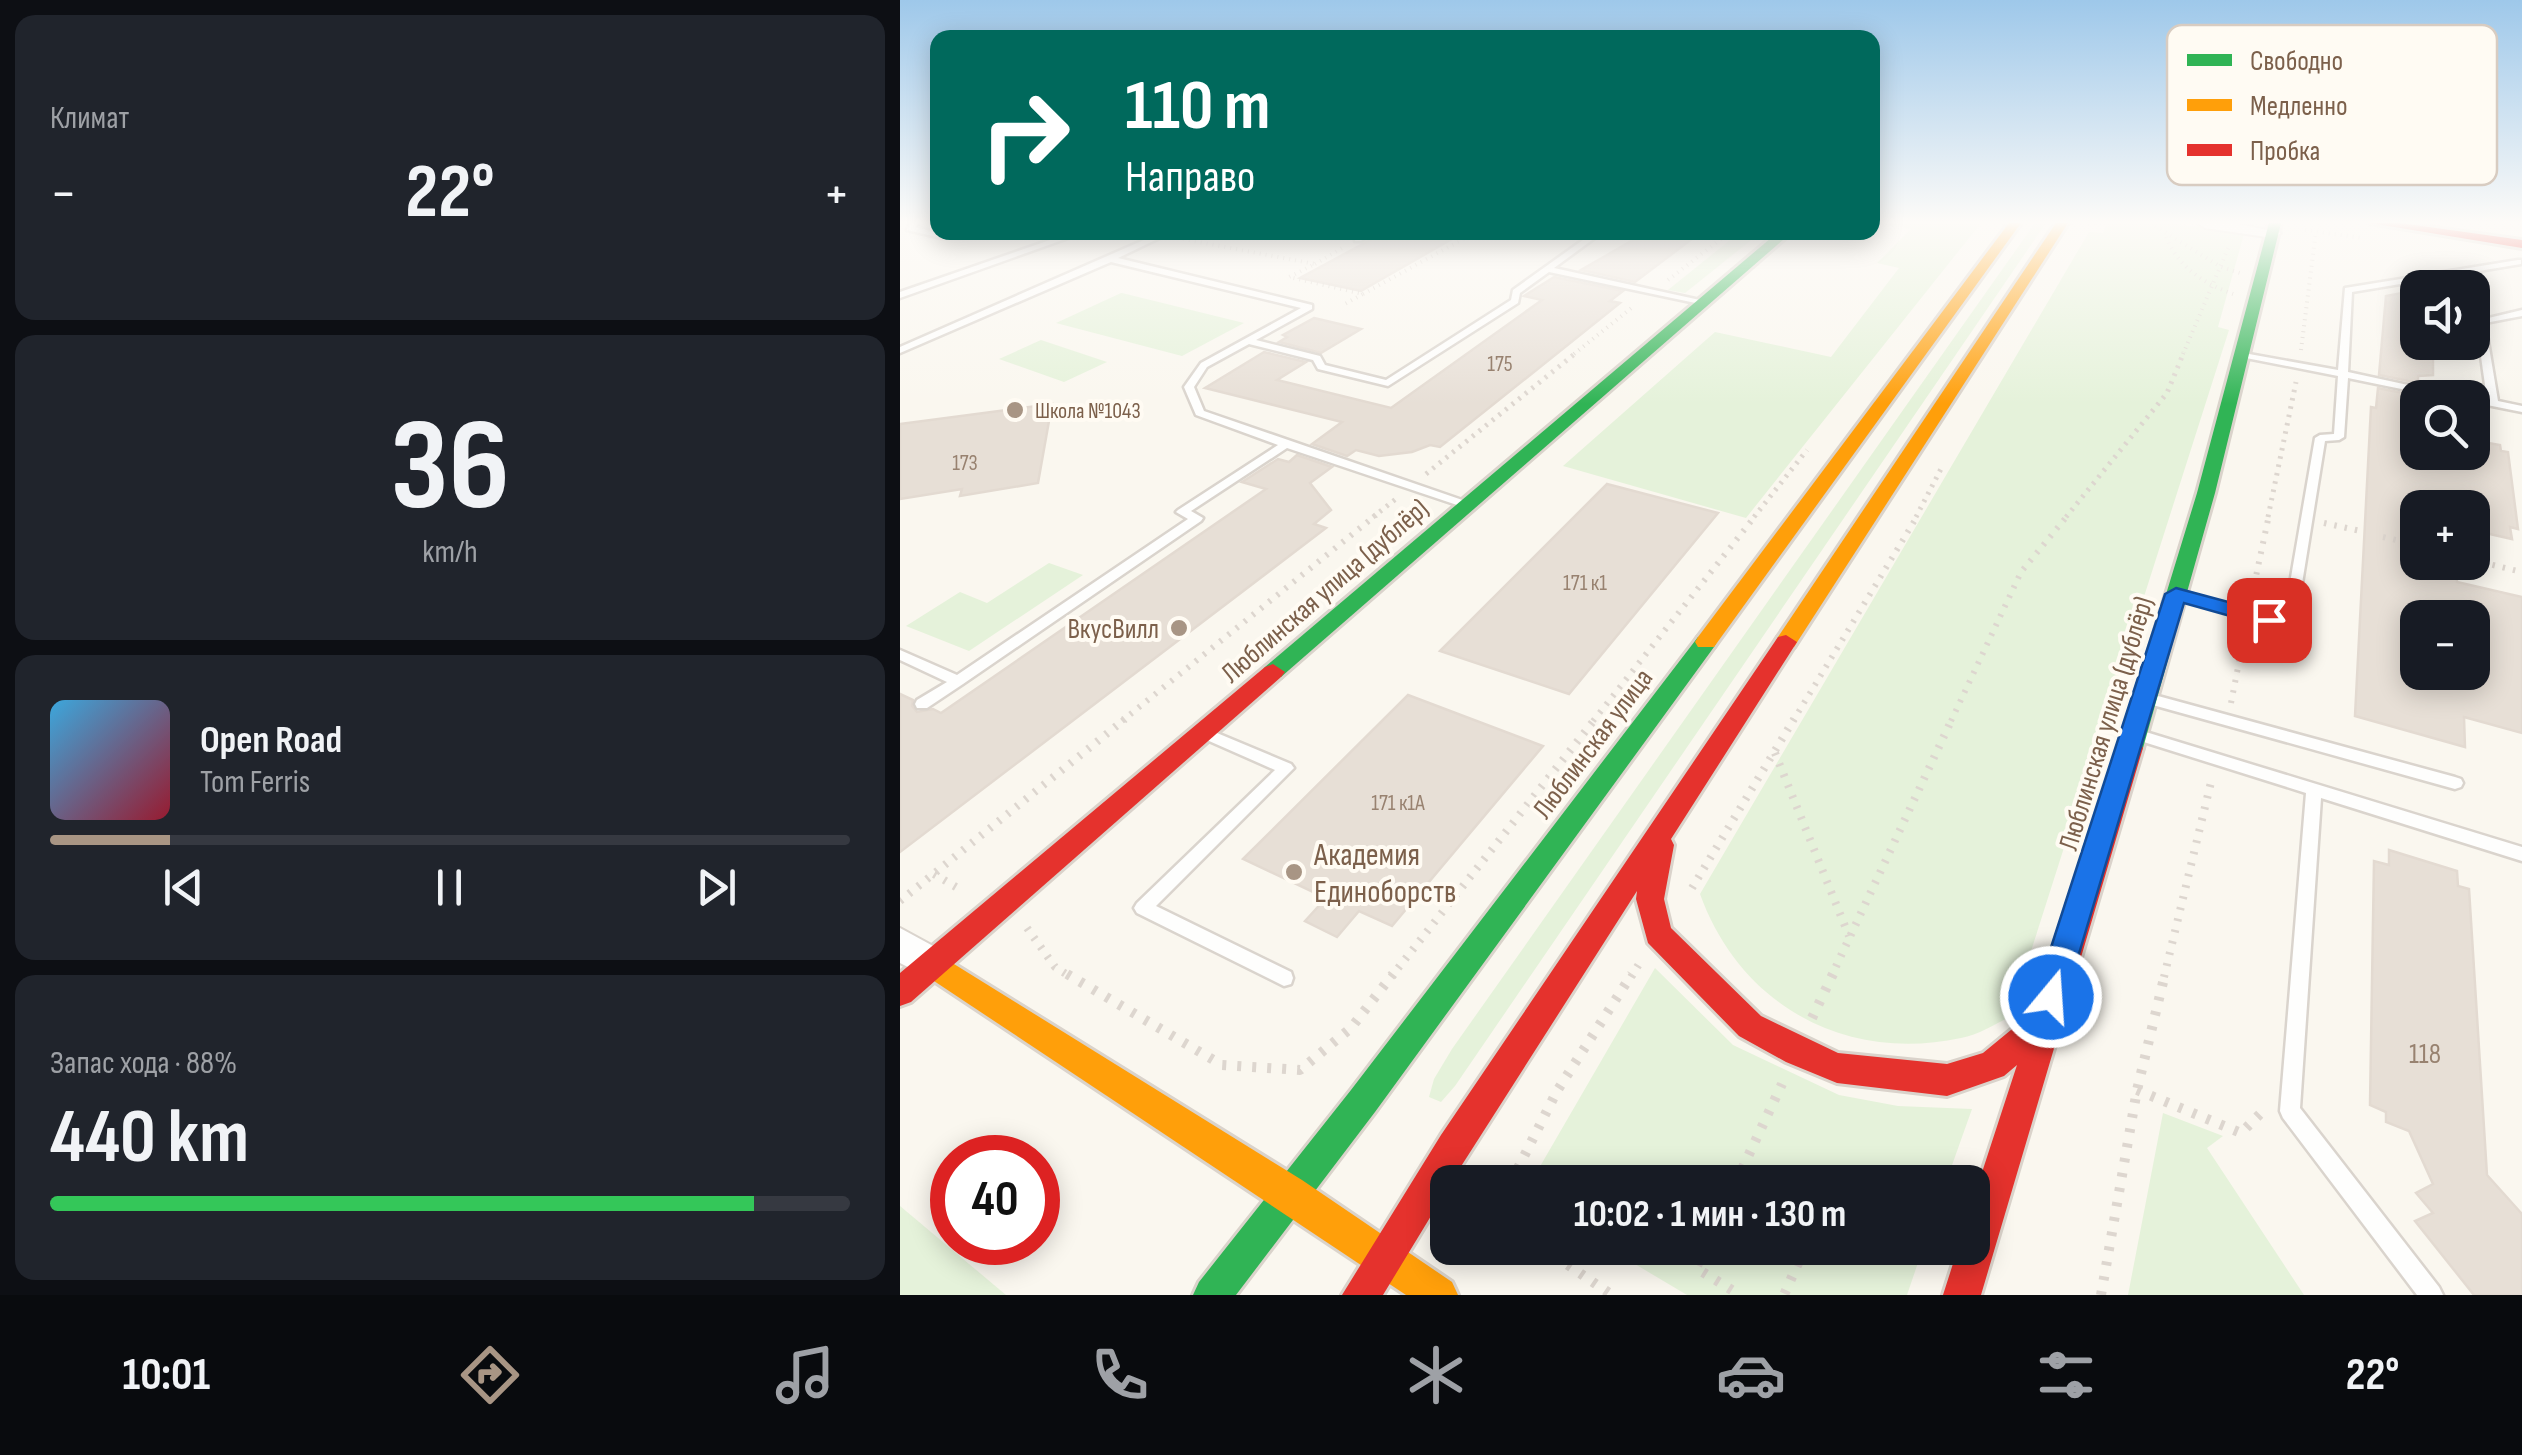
<!DOCTYPE html>
<html lang="ru">
<meta charset="utf-8">
<style>
body{margin:0;font-family:"Sofia Sans Condensed",sans-serif;background:#20242c;color:#f1f3f6;height:100vh;display:flex;flex-direction:column;font-size:38px;white-space:nowrap}
*{box-sizing:border-box;margin:0}
p{font-size:32px;color:#9ea1a6}
.icon{flex:none;width:55px;height:55px;fill:none;stroke:currentColor;stroke-width:2;stroke-linecap:round;stroke-linejoin:round}
.map{position:relative;flex:1;overflow:hidden}
.side{display:flex;flex-direction:column;gap:15px;padding:15px;background:#0d0f14;width:900px}
.side>*{flex:none}
.banner{position:absolute;left:30px;top:30px;width:950px;height:210px;border-radius:20px;box-shadow:0 5px 25px #0003;background:#00695c;color:#fff;overflow:hidden}
.buttons{position:absolute;left:1500px;top:270px;display:grid;gap:20px}
.buttons a{display:grid;place-items:center;width:90px;height:90px;border-radius:20px;background:#171b24;box-shadow:0 5px 25px #0003;font-size:50px}
.speed{position:absolute;left:30px;top:1135px;display:flex;gap:20px;font-size:50px;font-weight:700;text-align:center}
.speed>*{display:grid;place-content:center;width:130px;height:130px;border-radius:50%;background:#171b24;box-shadow:0 5px 25px #0003;line-height:1}
.speed .limit{border:15px solid #d22;background:#fff;color:#111}
.pin{position:absolute;display:grid;place-items:center;width:85px;height:85px;color:#fff;margin:-42px;border-radius:20px;box-shadow:0 5px 15px #0006}
.me{position:absolute;width:110px;margin:-55px;rotate:18deg;stroke-linejoin:round;filter:drop-shadow(0 0 8px #0008)}
.turn{display:flex;align-items:center;gap:35px;height:210px;padding:0 30px;font-size:45px}
.turn .icon{width:130px;height:130px;stroke-width:2.5}
.turn b{display:block;font-size:70px;line-height:85px}
.big{font-size:75px;font-weight:700;line-height:1.1}
.side .widget{flex:1;display:flex;flex-direction:column;justify-content:center;gap:15px;min-width:0;padding:0 35px;border-radius:20px;background:#20242c}
.side .dial{align-items:center;gap:0}
.dial b{font-size:130px;line-height:1}
.song{display:flex;align-items:center;gap:30px}
.cover{width:120px;height:120px;border-radius:15px;background:linear-gradient(135deg,hsl(200 70% 55%),hsl(350 70% 35%))}
.played{height:10px;border-radius:5px;background:linear-gradient(90deg,#a89584 15%,#363941 15%)}
.keys{display:flex;justify-content:space-around;direction:ltr}
.heat{display:flex;justify-content:space-between;align-items:center;font-size:55px;direction:ltr}
.charge{height:15px;border-radius:8px;background:linear-gradient(90deg,#34c759 88%,#363941 0)}
.trip{position:absolute;left:530px;top:1165px;width:560px;height:100px;border-radius:20px;background:#171b24;box-shadow:0 5px 25px #0003;font-weight:700;line-height:100px;text-align:center}
.tabs{display:flex;height:160px;justify-content:space-around;align-items:center;background:#090b0e;color:#9ea1a6}
.tabs .icon{width:70px;height:70px}
.tabs .active{color:#a89584}
.tabs b{font-size:45px;color:#f1f3f6}
main{display:flex;flex:1;min-height:0}
.map>svg:first-child{display:block}
.green{fill:#e5f2da}
.building{fill:#e7dfd6;stroke:#e3dad1;stroke-width:2.5;fill-rule:evenodd}
.lines{fill:none;stroke-linecap:round;stroke-linejoin:round}
.lane-casing{stroke:#dad4cd;stroke-width:5}
.street-casing{stroke:#dad4cd;stroke-width:4}
.fast-casing{stroke:#dad3cb;stroke-width:6}
.slow-casing{stroke:#dad3cb;stroke-width:6}
.jam-casing{stroke:#dad3cb;stroke-width:6}
.path-far4{stroke:#ddd6cf;stroke-width:4;stroke-dasharray:1 5;stroke-linecap:butt}
.path-far3{stroke:#ddd6cf;stroke-width:5;stroke-dasharray:2.5 6;stroke-linecap:butt}
.path-far2{stroke:#ddd6cf;stroke-width:6;stroke-dasharray:2.5 8;stroke-linecap:butt}
.path-far1{stroke:#ddd6cf;stroke-width:8;stroke-dasharray:2.5 9;stroke-linecap:butt}
.path{stroke:#ddd6cf;stroke-width:10;stroke-dasharray:4 11;stroke-linecap:butt}
.lane{fill:#fefefd;fill-rule:evenodd}
.street{fill:#fefefd;fill-rule:evenodd}
.fast{fill:#30b455;fill-rule:evenodd}
.slow{fill:#ff9f0a;fill-rule:evenodd}
.jam{fill:#e5322d;fill-rule:evenodd}
.route{fill:#1a73e8;stroke:#114b97;stroke-width:2.5}
.poi-dot{fill:#a89584;stroke:#fffbf3;stroke-width:4}
.labels{text-anchor:middle;stroke-width:8;stroke-linejoin:round;paint-order:stroke}
.number-label{font-size:22px;fill:#988270}
.far-poi-label{font-size:22px;fill:#7c604b;stroke:#fffbf3;text-anchor:start}
.street-label{font-size:28px;fill:#7c604b;stroke:#fffbf3}
.poi-label{font-size:28px;fill:#7c604b;stroke:#fffbf3;text-anchor:end}
.near-number-label{font-size:28px;fill:#988270}
.near-poi-label{font-size:32px;fill:#7c604b;stroke:#fffbf3;text-anchor:start}
.key{fill:#fffbf3;stroke:#d8ccc1;stroke-width:2.5}
.key-label{font-size:28px;fill:#7c604b}
</style>
<main>
<section class="side">
<div class="widget"><p>Климат</p>
<div class="heat"><a>−</a><b class="big">22°</b><a>+</a></div>
</div>
<div class="widget dial"><b>36</b><p>km/h</p></div>
<div class="widget">
<div class="song"><i class="cover"></i><div><b>Open Road</b><p>Tom Ferris</p></div></div>
<div class="played"></div>
<div class="keys"><svg class="icon" aria-label="previous" viewBox="0 0 24 24"><path d="M18 5L8 12l10 7zM5 5v14"/></svg><svg class="icon" aria-label="pause" viewBox="0 0 24 24"><path d="M8 5v14M16 5v14"/></svg><svg class="icon" aria-label="next" viewBox="0 0 24 24"><path d="M6 5l10 7-10 7zM19 5v14"/></svg></div>
</div>
<div class="widget"><p>Запас хода · 88%</p><b class="big">440 km</b><div class="charge"></div></div>
</section>
<div class="map">
<svg width="1622" height="1295" viewBox="0 0 1622 1295">
<rect width="100%" height="100%" fill="#faf7ef"/>
<g class="green">
<polygon points="979,223 1081,223 846,518 663,466 815,332 931,357 999,268 977,263 1011,229"/>
<polygon points="1135,223 1146,223 555,1086 541,1102 529,1097 534,1079 552,1049"/>
<path d="M1207 223H1272L1344 234 1318 327 1329 330 1110 1017C1095 1024 1078 1035 1061 1038 945 1063 840 1005 800 894L1189 232 1203 233Z"/>
<polygon points="840,232 860,233 785,293 768,290"/>
<polygon points="221,293 222,293 344,323 282,356 156,323"/>
<polygon points="141,340 207,362 164,382 99,359"/>
<polygon points="149,563 183,575 69,651 6,626 60,592 87,603"/>
<polygon points="755,968 833,1045 939,1095 998,1106 1072,1109 1046,1182 631,1182"/>
<polygon points="1263,1113 1323,1136 1307,1148 1404,1295 1228,1295"/>
<polygon points="0,1206 106,1295 0,1295"/>
<polygon points="708,1248 1023,1248 1007,1295 787,1295"/>
</g>
<g class="building">
<polygon points="485,232 564,232 461,291 400,278"/>
<polygon points="747,232 801,232 735,282 681,270"/>
<polygon points="654,277 723,291 710,301 720,303 540,447 530,445 512,452 479,456 456,450 447,456 412,444 442,422 305,388 364,352 406,362 377,380 491,408 642,300 624,296"/>
<polygon points="1518,290 1518,342 1533,346 1533,375 1518,376 1518,383 1479,375 1486,296"/>
<polygon points="414,318 461,329 421,353 379,342 387,337 383,335"/>
<path d="M1478 388 1518 396V452H1572V440L1600 445 1601 451 1608 452 1618 529 1610 527 1612 539 1572 530V508H1518V562H1556L1557 582 1622 597V733L1564 717 1565 747 1455 716 1471 407 1476 408ZM1518 618H1572V672H1518Z"/>
<polygon points="152,404 138,483 60,496 62,489 0,499 0,424"/>
<polygon points="397,455 432,467 410,483 431,510 414,524 426,528 0,852 0,694 13,700 12,706 17,712 33,709 41,713 366,489 342,482 378,459 389,462"/>
<polygon points="707,484 818,513 669,694 540,651"/>
<polygon points="508,695 643,746 492,926 459,911 437,937 405,921 426,898 343,859"/>
<polygon points="1489,850 1557,871 1558,886 1569,889 1587,1175 1622,1214 1622,1295 1574,1295 1515,1221 1533,1213 1516,1193 1533,1184 1509,1131 1486,1122 1486,1112 1470,1105 1474,861 1489,865"/>
</g>
<g class="lines">
<defs>
<g id="lane">
<polygon points="10,223 18,223 15,227 42,234 87,232 42,238 7,230"/>
<polygon points="173,232 185,232 0,298 0,292"/>
<polygon points="262,232 272,232 218,258 412,305 412,309 356,340 420,356 425,365 486,380 611,300 613,290 694,232 703,232 654,268 809,302 805,305 649,272 620,293 618,303 488,386 418,369 413,360 349,344 307,367 294,387 304,411 571,503 571,507 563,507 387,448 291,511 303,518 301,521 63,684 27,708 17,708 15,704 17,700 47,682 0,660 0,650 57,675 288,519 276,512 278,510 378,445 296,415 284,387 301,363 401,308 211,262 0,353 0,347"/>
<polygon points="464,232 474,232 461,241 455,241 455,237"/>
<polygon points="1618,260 1621,260 1621,264 1452,292 1448,372 1568,398 1545,398 1448,378 1444,437 1439,440 1425,441 1395,627 1390,628 1272,598 1271,595 1277,591 1384,618 1415,438 1420,435 1434,434 1438,376 1341,357 1338,356 1338,352 1438,370 1445,288"/>
<polygon points="1622,310 1622,316 1585,323 1598,401 1622,406 1622,412 1572,402 1572,398 1568,397 1587,399 1576,321"/>
<polygon points="1247,693 1555,777 1561,779 1563,783 1561,787 1555,789 1242,702 1240,698 1242,694"/>
<polygon points="305,728 391,764 394,768 256,906 391,972 393,978 391,984 384,986 237,913 234,908 237,903 375,770 300,737 298,733 300,729"/>
<polygon points="1236,729 1622,847 1622,861 1421,798 1400,1108 1539,1287 1543,1295 1517,1295 1383,1118 1380,1111 1406,793 1231,738 1228,734 1231,730"/>
</g>
<g id="street">
<polygon points="1297,223 1334,223 1381,233 1373,238 1305,228"/>
<polygon points="0,928 46,953 51,964 46,975 33,980 0,963"/>
</g>
<g id="fast">
<polygon points="1369,223 1381,223 1315,493 1243,748 1240,754 1222,754 1219,748 1297,493"/>
<polygon points="878,232 892,232 381,677 365,677 361,672 365,667"/>
<polygon points="806,635 817,642 814,647 475,1112 336,1295 293,1295 299,1282 451,1090 798,637"/>
</g>
<g id="slow">
<polygon points="1109,223 1121,223 814,647 798,647 795,642 798,637"/>
<polygon points="1156,223 1168,223 894,647 878,647 875,642 878,637"/>
<polygon points="33,951 402,1180 552,1282 558,1295 506,1295 22,973 18,964 22,955"/>
</g>
<g id="jam">
<polygon points="1470,223 1500,223 1622,240 1622,248"/>
<polygon points="886,635 897,642 771,839 774,845 764,899 771,928 861,1016 938,1053 1047,1064 1083,1053 1134,1011 1219,748 1222,742 1240,742 1243,748 1081,1295 1043,1295 1058,1248 1072,1248 1072,1203 1117,1065 1104,1076 1047,1096 937,1083 886,1062 839,1036 748,943 736,899 737,891 551,1182 548,1182 548,1188 483,1295 442,1295 541,1135 878,637"/>
<polygon points="373,664 385,672 381,677 11,1002 0,1006 0,973 365,667"/>
</g>
</defs>
<use href="#lane" class="lane-casing"/>
<use href="#street" class="street-casing"/>
<use href="#fast" class="fast-casing"/>
<use href="#slow" class="slow-casing"/>
<use href="#jam" class="jam-casing"/>
<g class="path-far4">
<polyline points="1250,223 1321,267 1340,273"/>
<polyline points="1188,224 1202,223"/>
<polyline points="1405,230 1463,238"/>
<path d="M1266 237C1278 267 1303 283 1333 294"/>
<polyline points="283,239 415,264 389,277 463,294 443,305"/>
<polyline points="415,264 444,247"/>
<polyline points="768,280 830,232"/>
<polyline points="463,294 574,233 570,232"/>
<polyline points="1401,350 1416,231"/>
<polyline points="674,354 734,306"/>
<polyline points="1283,354 1329,246"/>
</g>
<g class="path-far3">
<polyline points="526,474 677,352"/>
<polyline points="473,517 497,498"/>
<polyline points="854,517 907,450"/>
<polyline points="1016,517 1043,465"/>
<polyline points="1166,517 1267,393 1284,352"/>
<polyline points="1368,517 1396,382"/>
</g>
<g class="path-far2">
<polyline points="1424,523 1465,532"/>
<polyline points="1483,537 1518,545"/>
<polyline points="1572,560 1622,572"/>
<polyline points="1352,595 1369,515"/>
<polyline points="1331,703 1345,632"/>
<polyline points="222,721 476,515"/>
<polyline points="693,721 856,515"/>
<polyline points="893,721 1018,515"/>
<polyline points="1051,721 1121,572 1168,515"/>
</g>
<g class="path-far1">
<polyline points="875,753 949,936"/>
<polyline points="34,874 61,890"/>
<polyline points="792,888 894,719"/>
<polyline points="0,901 225,719"/>
<polyline points="127,928 155,967 171,977"/>
<polyline points="491,977 695,719"/>
<polyline points="731,977 739,964"/>
<polyline points="931,977 1052,719"/>
<polyline points="1264,977 1312,778"/>
</g>
<g class="path">
<polyline points="167,974 322,1065 400,1070 451,1028 493,974"/>
<polyline points="912,1018 933,974"/>
<polyline points="1237,1090 1341,1133 1367,1107"/>
<polyline points="611,1182 657,1091 732,974"/>
<polyline points="836,1182 882,1084"/>
<polyline points="643,1248 712,1295"/>
<polyline points="805,1248 796,1268 840,1295"/>
<polyline points="874,1248 899,1261 884,1295"/>
<polyline points="1201,1295 1237,1090 1265,974"/>
</g>
<use href="#lane" class="lane"/>
<use href="#street" class="street"/>
<use href="#fast" class="fast"/>
<use href="#slow" class="slow"/>
<use href="#jam" class="jam"/>
</g>
<linearGradient id="sky" x2="0" y2="1"><stop stop-color="#9ec8ea"/><stop offset="0.55" stop-color="#fdfbf8"/><stop offset="1" stop-color="#fdfbf8" stop-opacity="0"/></linearGradient>
<rect width="1622" height="404" fill="url(#sky)"/>
<polygon class="route" points="1276,588 1377,615 1380,620 1369,627 1284,603 1166,997 1162,1007 1151,1011 1140,1007 1135,997 1265,594"/>
<g class="poi-dot">
<circle cx="115" cy="410" r="10"/>
<circle cx="279" cy="628" r="10"/>
<circle cx="394" cy="872" r="10"/>
</g>
<g class="labels">
<g class="number-label">
<text x="600" y="371">175</text>
<text x="65" y="470">173</text>
<text x="685" y="590">171 к1</text>
<text x="498" y="810">171 к1А</text>
</g>
<g class="far-poi-label">
<text x="135" y="418">Школа №1043</text>
</g>
<g class="street-label">
<text transform="translate(424 590) rotate(-41)" y="10">Люблинская улица (дублёр)</text>
<text transform="translate(1205 723) rotate(-73)" y="10">Люблинская улица (дублёр)</text>
<text transform="translate(692 743) rotate(-53)" y="10">Люблинская улица</text>
</g>
<g class="poi-label">
<text x="259" y="638">ВкусВилл</text>
</g>
<g class="near-number-label">
<text x="1525" y="1063">118</text>
</g>
<g class="near-poi-label">
<text x="414" y="865">Академия<tspan x="414" dy="37">Единоборств</tspan></text>
</g>
</g>
<rect x="1267" y="25" width="330" height="160" rx="15" class="key"/>
<rect x="1287" y="54" width="45" height="12" fill="#30b455"/>
<rect x="1287" y="99" width="45" height="12" fill="#ff9f0a"/>
<rect x="1287" y="144" width="45" height="12" fill="#e5322d"/>
<g class="key-label">
<text x="1350" y="70">Свободно</text>
<text x="1350" y="115">Медленно</text>
<text x="1350" y="160">Пробка</text>
</g>
</svg>
<div class="buttons">
<a><svg class="icon" aria-label="sound" viewBox="0 0 24 24"><path d="M4 9h4l5-4v14l-5-4H4zM17 9q2 3 0 6"/></svg></a>
<a><svg class="icon" aria-label="search" viewBox="0 0 24 24"><circle cx="10" cy="10" r="6"/><path d="M15 15l6 6"/></svg></a>
<a>+</a>
<a>−</a>
</div>
<div class="speed"><div class="limit">40</div></div>
<div class="pin" style="left:1369px;top:620px;background:#d93025"><svg class="icon" aria-label="arrive" viewBox="0 0 24 24"><path d="M6 21V4h12l-3 4 3 4H6"/></svg></div>
<svg class="me" style="left:1151px;top:997px" viewBox="-20 -20 40 40"><circle r="17" fill="#1a73e8" stroke="#fff" stroke-width="3"/><path d="M0-11L8 9 0 5-8 9z" fill="#fff"/></svg>
<div class="trip">10:02 · 1 мин · 130 m</div>
<div class="banner">
<div class="turn"><svg class="icon" aria-label="right" viewBox="0 0 24 24"><path d="M7 20v-9h11M14 6l5 5-5 5"/></svg><div><b>110 m</b>Направо</div></div>
</div>
</div>
</main>
<nav class="tabs">
<b>10:01</b>
<svg class="icon active" aria-label="directions" viewBox="0 0 24 24"><path d="M12 3l9 9-9 9-9-9zM9 14v-3h6M13 9l2 2-2 2"/></svg>
<svg class="icon" aria-label="music" viewBox="0 0 24 24"><path d="M9 18V5l10-2v13"/><circle cx="6" cy="18" r="3"/><circle cx="16" cy="16" r="3"/></svg>
<svg class="icon" aria-label="phone" viewBox="0 0 24 24"><path d="M5 4h4l2 5-3 2q2 4 5 5l2-3 5 2v4C11 20 4 13 5 4z"/></svg>
<svg class="icon" aria-label="climate" viewBox="0 0 24 24"><path d="M12 3v18M4 7l16 10M4 17L20 7"/></svg>
<svg class="icon" aria-label="car" viewBox="0 0 24 24"><path d="M5 17H2v-5l4-1 3-4h7l3 4 3 1v5h-3M9 17h6M6 11h13"/><circle cx="7" cy="17" r="2"/><circle cx="17" cy="17" r="2"/></svg>
<svg class="icon" aria-label="filters" viewBox="0 0 24 24"><path d="M4 7h16M4 17h16"/><circle cx="9" cy="7" r="2"/><circle cx="15" cy="17" r="2"/></svg>
<b>22°</b>
</nav>
